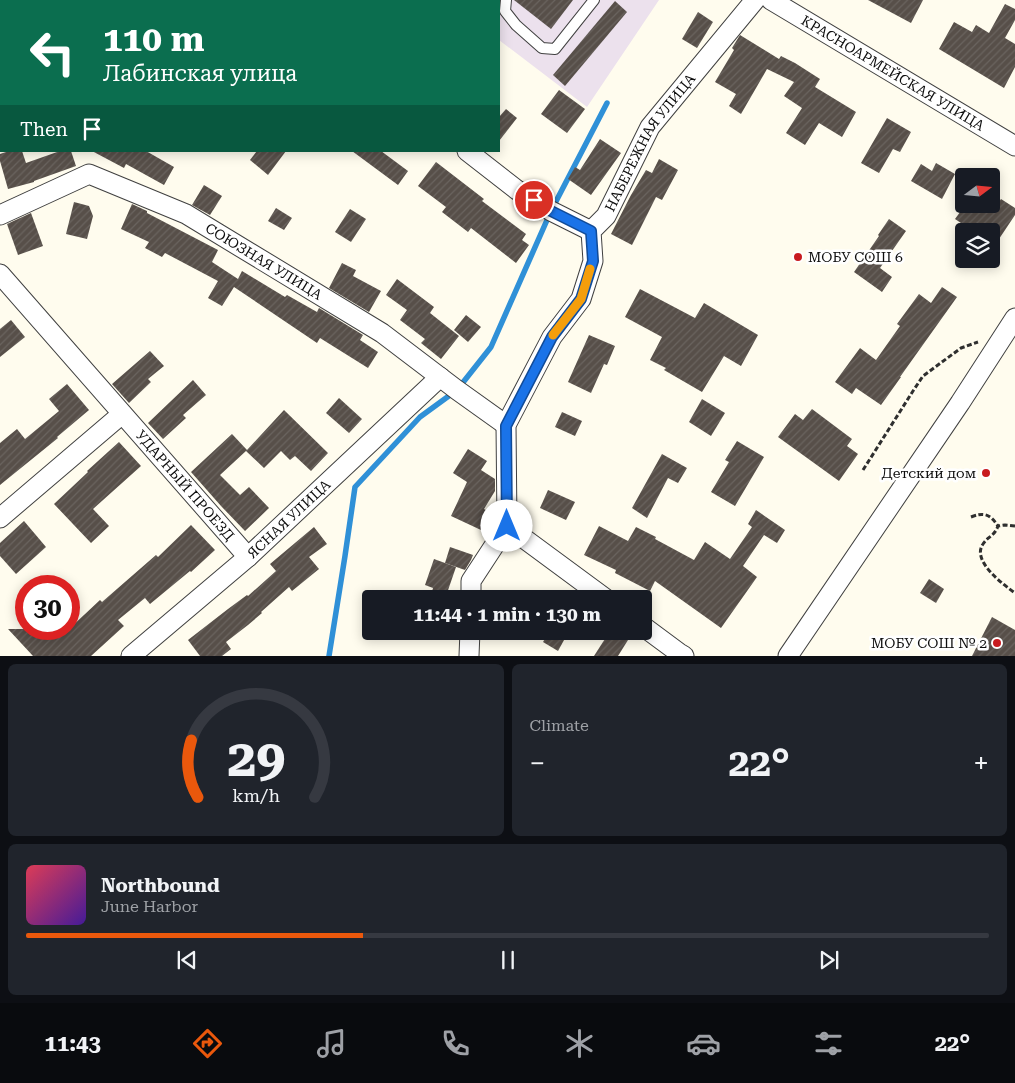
<!DOCTYPE html>
<meta charset="utf-8">
<style>
body{margin:0;font-family:"Roboto Serif",serif;background:#20242c;color:#f1f3f6;height:100vh;display:flex;flex-direction:column;font-size:19px;white-space:nowrap}
*{box-sizing:border-box;margin:0}
p{font-size:16px;color:#9ea1a6}
.icon{flex:none;width:28px;height:28px;fill:none;stroke:currentColor;stroke-width:2;stroke-linecap:round;stroke-linejoin:round}
.map{position:relative;height:656px;overflow:hidden}
.details{display:flex;flex-direction:column;gap:8px;padding:8px;background:#0d0f14;flex:1}
.details>*{flex:none}
.guide{position:absolute;left:0px;top:0px;width:500px;height:152px;box-shadow:0 2px 12px #0003;background:#0b6e4f;color:#fff;overflow:hidden}
.needle{width:32px;rotate:74deg}
.tools{position:absolute;left:955px;top:168px;display:grid;gap:10px}
.tools a{display:grid;place-items:center;width:45px;height:45px;border-radius:5px;background:#171b24;box-shadow:0 2px 12px #0003;font-size:25px}
.speed{position:absolute;left:15px;top:575px;display:flex;gap:10px;font-size:25px;font-weight:700;text-align:center}
.speed>*{display:grid;place-content:center;width:65px;height:65px;border-radius:50%;background:#171b24;box-shadow:0 2px 12px #0003;line-height:1}
.speed .limit{border:8px solid #d22;background:#fff;color:#111}
.pin{position:absolute;display:grid;place-items:center;width:42px;height:42px;color:#fff;margin:-21px;border:2px solid #fff;border-radius:50%;box-shadow:0 1px 5px #0007}
.me{position:absolute;width:55px;margin:-28px;rotate:0deg;stroke-linejoin:round;filter:drop-shadow(0 0 4px #0008)}
.turn{display:flex;align-items:center;gap:18px;height:105px;padding:0 20px;font-size:22px}
.turn .icon{width:65px;height:65px;stroke-width:2.5}
.turn b{display:block;font-size:35px;line-height:42px}
.then{display:flex;align-items:center;height:48px;padding:0 20px;background:#0003;gap:10px;font-size:19px}
.big{font-size:38px;font-weight:700;line-height:1.1}
.details .widget{flex:1;display:flex;flex-direction:column;justify-content:center;gap:8px;min-width:0;padding:0 18px;border-radius:8px;background:#20242c}
.details .dial{align-items:center;gap:0}
.dial svg{height:130px;overflow:visible;fill:none;stroke:#363941;stroke-width:7;stroke-linecap:round;text-anchor:middle}
.dial text{fill:#f1f3f6;stroke:none}
.song{display:flex;align-items:center;gap:15px}
.cover{width:60px;height:60px;border-radius:8px;background:linear-gradient(135deg,hsl(350 70% 55%),hsl(260 70% 35%))}
.played{height:5px;border-radius:2px;background:linear-gradient(90deg,#ea580c 35%,#363941 35%)}
.keys{display:flex;justify-content:space-around;direction:ltr}
.heat{display:flex;justify-content:space-between;align-items:center;font-size:28px;direction:ltr}
.details .tiles{flex:1;display:grid;gap:8px;grid-template-columns:1fr 1fr}
.widget:last-child{grid-column:span 2}
.trip{position:absolute;left:362px;top:590px;width:290px;height:50px;border-radius:5px;background:#171b24;box-shadow:0 2px 12px #0003;font-weight:700;line-height:50px;text-align:center}
.dock{display:flex;height:80px;justify-content:space-around;align-items:center;background:#090b0e;color:#9ea1a6}
.dock .icon{width:35px;height:35px}
.dock .current{color:#ea580c}
.dock b{font-size:22px;color:#f1f3f6}
.map>svg:first-child{display:block}
.industrial{fill:#ece1ed}
.lines{fill:none;stroke-linecap:round;stroke-linejoin:round}
.stream{stroke:#2f90d7;stroke-width:5.5}
.building{fill:url(#building-hatch)}
.service-casing{stroke:#404040;stroke-width:12}
.minor-casing{stroke:#404040;stroke-width:21}
.path{stroke:#2f2f2f;stroke-width:3;stroke-dasharray:5 2.5;stroke-linecap:butt}
.service{stroke:#fff;stroke-width:10}
.minor{stroke:#fff;stroke-width:19}
.route-casing{stroke:#114b97;stroke-width:12}
.route{stroke:#1a73e8;stroke-width:9}
.slow{stroke:#f59e0b;stroke-width:9}
.poi-dot{fill:#c81b1f;stroke:#fff;stroke-width:2}
.labels{text-anchor:middle;stroke-width:5;stroke-linejoin:round;paint-order:stroke}
.street-label{font-size:14px;fill:#0d0d0d;stroke:#fff}
.poi-label{font-size:14px;fill:#0d0d0d;stroke:#fff;text-anchor:end}
</style>
<div class="map">
<svg width="1015" height="656" viewBox="0 0 1015 656">
<defs>
<pattern id="building-hatch" width="6" height="6" patternUnits="userSpaceOnUse" patternTransform="scale(1.25)"><rect width="6" height="6" fill="#574f49"/><path d="M-1 1l2-2M0 6l6-6M5 7l2-2" fill="none" stroke="#6a645f"/></pattern>
</defs>
<rect width="100%" height="100%" fill="#fffcee"/>
<polygon class="industrial" points="446,0 659,0 587,107 499,40 499,1 448,1"/>
<g class="lines">
<polyline class="stream" points="329,656 345,556 355,487 420,417 457,390 491,347 551,211 607,103"/>
</g>
<g class="building">
<polygon points="514,0 573,0 551,29"/>
<polygon points="868,0 923,0 911,23"/>
<polygon points="615,1 627,12 565,86 553,75"/>
<polygon points="1005,4 1015,9 1015,20 1005,38 1015,44 1015,67 1004,88 939,49 954,22 972,32 976,25 989,33"/>
<polygon points="698,12 713,22 697,48 682,39"/>
<polygon points="740,35 779,59 781,56 795,63 820,79 815,87 856,112 842,137 819,123 805,145 786,133 802,108 784,96 794,82 767,69 741,114 729,106 736,94 715,82 734,50 732,48"/>
<polygon points="559,90 585,109 567,133 541,114"/>
<polygon points="506,109 517,118 499,141 499,117"/>
<polygon points="887,118 911,132 900,152 893,149 879,173 861,163"/>
<polygon points="600,139 621,153 591,195 568,179 575,167 580,170"/>
<polygon points="9,151 22,151 26,163 60,151 71,151 76,166 34,181 34,182 8,189 0,161 0,154"/>
<polygon points="92,151 146,151 174,167 164,185 126,164 124,168"/>
<polygon points="257,151 286,151 268,175 250,160"/>
<polygon points="352,151 381,151 408,171 398,185"/>
<polygon points="659,159 678,170 662,200 656,197 632,245 611,234 631,195 646,170 652,173"/>
<polygon points="436,162 484,199 482,201 526,234 522,240 529,245 516,263 471,228 468,232 442,212 446,207 418,186"/>
<polygon points="936,163 955,174 942,199 911,181 921,164 932,171"/>
<polygon points="204,185 222,196 210,215 192,205"/>
<polygon points="1001,199 1015,208 1015,215 995,245 991,243 991,231 973,231 955,219 966,204 997,204"/>
<polygon points="74,202 89,206 93,216 87,239 66,234"/>
<polygon points="132,204 147,211 147,213 218,250 212,262 238,279 242,271 285,297 287,295 317,312 319,308 363,335 360,340 378,352 368,368 320,338 317,343 234,287 222,306 208,298 218,281 165,253 162,257 145,248 149,242 121,229"/>
<polygon points="276,208 292,218 284,230 268,221"/>
<polygon points="350,209 366,219 351,242 335,232"/>
<polygon points="31,213 43,246 18,255 7,224"/>
<polygon points="889,219 906,231 880,268 892,277 882,292 854,272 879,236 878,235"/>
<polygon points="342,263 356,270 353,276 381,291 369,312 329,288"/>
<polygon points="397,279 434,307 430,313 459,336 441,359 421,343 425,339 400,320 407,310 386,295"/>
<polygon points="942,287 957,297 900,377 901,377 881,405 856,388 852,394 835,382 860,348 876,360 900,326 897,324 919,294 931,303"/>
<polygon points="640,289 695,318 704,303 758,335 741,366 724,356 702,392 664,370 666,368 650,360 662,337 625,317"/>
<polygon points="466,315 481,327 468,342 454,330"/>
<polygon points="11,320 25,337 0,357 0,329"/>
<polygon points="589,335 615,346 607,365 604,364 591,393 568,382"/>
<polygon points="150,351 164,366 148,379 151,382 129,403 112,384"/>
<polygon points="193,380 206,395 183,415 186,418 163,439 148,423"/>
<polygon points="67,384 89,410 57,437 58,438 0,485 0,443 17,429 25,439 59,411 49,399"/>
<polygon points="339,398 362,419 349,433 326,413"/>
<polygon points="702,399 725,413 711,436 689,422"/>
<polygon points="812,409 852,439 847,446 858,454 839,481 778,437 795,414 803,420"/>
<polygon points="284,410 328,453 311,471 295,456 290,460 281,451 264,468 246,451 220,475 240,495 249,487 269,508 245,531 221,506 191,472 232,434 247,450"/>
<polygon points="562,412 582,421 575,436 555,427"/>
<polygon points="737,441 764,457 735,506 711,492 729,462 725,460"/>
<polygon points="119,442 141,466 93,509 109,526 91,543 54,504 88,472 87,471"/>
<polygon points="468,449 487,461 481,470 495,479 495,491 484,509 489,512 481,530 451,516 467,482 453,473"/>
<polygon points="662,454 687,468 678,483 668,478 647,518 632,508"/>
<polygon points="548,490 575,502 566,520 540,508"/>
<polygon points="756,510 785,530 777,543 764,535 743,566 757,577 721,628 655,581 650,591 615,573 616,570 584,555 599,526 628,541 636,527 656,537 655,539 694,560 705,542 730,559 752,527 748,524"/>
<polygon points="24,521 46,547 16,574 0,556 0,543"/>
<polygon points="191,525 215,550 191,572 190,571 150,604 145,598 118,620 124,626 91,656 33,656 8,629 69,629 100,600 102,602 156,555 158,557"/>
<polygon points="314,527 327,544 309,557 319,569 292,591 289,587 261,612 262,613 248,625 226,642 231,649 222,656 200,656 188,640 228,609 247,595 248,596 276,571 270,564"/>
<polygon points="450,547 473,555 471,560 465,570 445,563"/>
<polygon points="434,559 456,567 445,599 430,599 433,588 425,585"/>
<polygon points="929,579 944,589 936,603 920,593"/>
<polygon points="992,617 1015,630 1015,656 972,656"/>
<polygon points="549,631 569,631 558,651 543,642"/>
<polygon points="610,631 616,631 628,640 618,656 594,656"/>
</g>
<g class="lines">
<defs>
<polyline id="service" points="506,0 505,11 516,25 542,48 555,49 594,0"/>
<g id="minor">
<polyline points="269,0 271,1"/>
<path id="s1" d="M771 0 1015 146"/>
<polyline points="467,151 517,190 551,211 591,231"/>
<path id="s2" d="M0 215 89 174 186 214 382 333 457 390 506 425"/>
<path id="s3" d="M0 274 248 557"/>
<polyline points="0,518 122,414"/>
<polyline points="507,526 606,599"/>
<path id="s4" d="M471 599V581L507 526 506 425 552 337 581 299 593 261 591 231 606 216 650 127 755 0"/>
<polyline points="644,627 679,653 684,656"/>
<path id="s5" d="M131 656 248 557 440 377"/>
<polyline points="469,656 470,631"/>
<polyline points="788,656 960,403 1015,318"/>
</g>
</defs>
<use href="#service" class="service-casing"/>
<use href="#minor" class="minor-casing"/>
<g class="path">
<polyline points="863,470 913,391 923,376 961,348 978,342"/>
<path d="M971 517C984 512 990 514 998 526"/>
<path d="M1015 526 1005 525 998 526C994 537 988 536 983 544 971 561 1004 585 1015 593"/>
</g>
<use href="#service" class="service"/>
<use href="#minor" class="minor"/>
</g>
<g class="lines">
<defs>
<polyline id="route" points="507,526 506,426 552,337 581,299 593,261 591,231 551,211 534,200"/>
</defs>
<use href="#route" class="route-casing"/>
<use href="#route" class="route"/>
<polyline class="slow" points="553,335 581,299 590,269"/>
</g>
<g class="poi-dot">
<circle cx="798" cy="257" r="5"/>
<circle cx="986" cy="473" r="5"/>
<circle cx="997" cy="643" r="5"/>
</g>
<g class="labels">
<g class="street-label">
<text dy="5" stroke="none"><textPath href="#s1" startOffset="142">КРАСНОАРМЕЙСКАЯ УЛИЦА</textPath></text>
<text dy="5" stroke="none"><textPath href="#s4" startOffset="509">НАБЕРЕЖНАЯ УЛИЦА</textPath></text>
<text dy="5" stroke="none"><textPath href="#s2" startOffset="294">СОЮЗНАЯ УЛИЦА</textPath></text>
<text dy="5" stroke="none"><textPath href="#s3" startOffset="281">УДАРНЫЙ ПРОЕЗД</textPath></text>
<text dy="5" stroke="none"><textPath href="#s5" startOffset="209">ЯСНАЯ УЛИЦА</textPath></text>
</g>
<g class="poi-label">
<text x="808" y="262" text-anchor="start">МОБУ СОШ 6</text>
<text x="976" y="478">Детский дом</text>
<text x="987" y="648">МОБУ СОШ № 2</text>
</g>
</g>
</svg>
<div class="tools">
<a><svg class="needle" viewBox="-14 -14 28 28"><path d="M0-13l5 13h-10z" fill="#e53935"/><path d="M0 13l5-13h-10z" fill="#9ea1a6"/></svg></a>
<a><svg class="icon" aria-label="layers" viewBox="0 0 24 24"><path d="M12 4l9 5-9 5-9-5zM3 14l9 5 9-5"/></svg></a>
</div>
<div class="speed"><div class="limit">30</div></div>
<div class="pin" style="left:534px;top:200px;background:#d93025"><svg class="icon" aria-label="arrive" viewBox="0 0 24 24"><path d="M6 21V4h12l-3 4 3 4H6"/></svg></div>
<svg class="me" style="left:507px;top:526px" viewBox="-20 -20 40 40"><circle r="19" fill="#fff"/><path d="M0-13L10 11 0 6-10 11z" fill="#1a73e8"/></svg>
<div class="trip">11:44 · 1 min · 130 m</div>
<div class="guide">
<div class="turn"><svg class="icon" aria-label="left" viewBox="0 0 24 24"><path d="M17 20v-9H6M10 6l-5 5 5 5"/></svg><div><b>110 m</b>Лабинская улица</div></div>
<div class="then">Then<svg class="icon" aria-label="arrive" viewBox="0 0 24 24"><path d="M6 21V4h12l-3 4 3 4H6"/></svg></div>
</div>
</div>
<section class="details">
<div class="tiles">
<div class="widget dial"><svg viewBox="0 0 100 80">
<path d="M14 69A42 42 0 1 1 86 69"/>
<path d="M14 69A42 42 0 0 1 10 34" stroke="#ea580c"/>
<text x="50" y="56" font-size="32" font-weight="700">29</text>
<text x="50" y="72" font-size="11">km/h</text>
</svg></div>
<div class="widget"><p>Climate</p>
<div class="heat"><a>−</a><b class="big">22°</b><a>+</a></div>
</div>
<div class="widget">
<div class="song"><i class="cover"></i><div><b>Northbound</b><p>June Harbor</p></div></div>
<div class="played"></div>
<div class="keys"><svg class="icon" aria-label="previous" viewBox="0 0 24 24"><path d="M18 5L8 12l10 7zM5 5v14"/></svg><svg class="icon" aria-label="pause" viewBox="0 0 24 24"><path d="M8 5v14M16 5v14"/></svg><svg class="icon" aria-label="next" viewBox="0 0 24 24"><path d="M6 5l10 7-10 7zM19 5v14"/></svg></div>
</div>
</div>
</section>
<nav class="dock">
<b>11:43</b>
<svg class="icon current" aria-label="directions" viewBox="0 0 24 24"><path d="M12 3l9 9-9 9-9-9zM9 14v-3h6M13 9l2 2-2 2"/></svg>
<svg class="icon" aria-label="music" viewBox="0 0 24 24"><path d="M9 18V5l10-2v13"/><circle cx="6" cy="18" r="3"/><circle cx="16" cy="16" r="3"/></svg>
<svg class="icon" aria-label="phone" viewBox="0 0 24 24"><path d="M5 4h4l2 5-3 2q2 4 5 5l2-3 5 2v4C11 20 4 13 5 4z"/></svg>
<svg class="icon" aria-label="climate" viewBox="0 0 24 24"><path d="M12 3v18M4 7l16 10M4 17L20 7"/></svg>
<svg class="icon" aria-label="car" viewBox="0 0 24 24"><path d="M5 17H2v-5l4-1 3-4h7l3 4 3 1v5h-3M9 17h6M6 11h13"/><circle cx="7" cy="17" r="2"/><circle cx="17" cy="17" r="2"/></svg>
<svg class="icon" aria-label="filters" viewBox="0 0 24 24"><path d="M4 7h16M4 17h16"/><circle cx="9" cy="7" r="2"/><circle cx="15" cy="17" r="2"/></svg>
<b>22°</b>
</nav>
